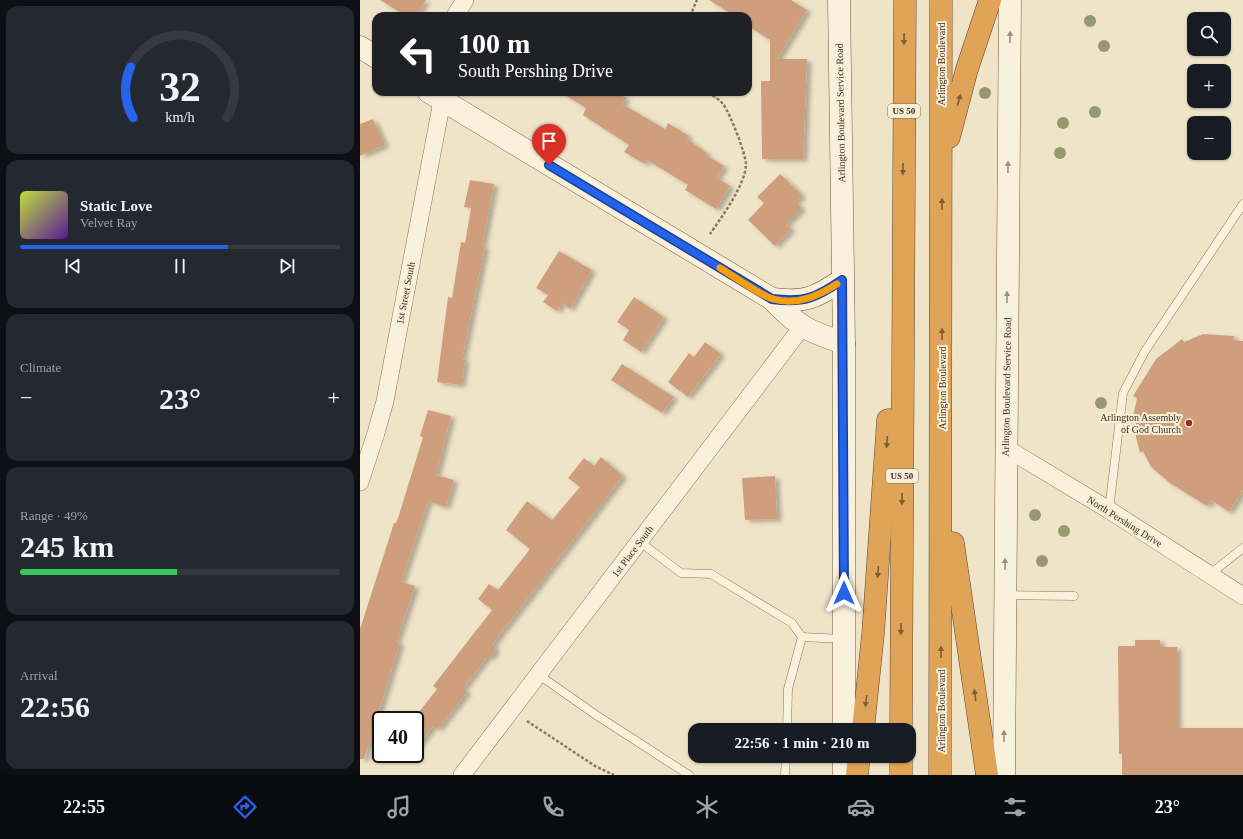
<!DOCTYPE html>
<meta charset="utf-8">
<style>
body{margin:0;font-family:"Times New Roman",serif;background:#242831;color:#f1f3f6;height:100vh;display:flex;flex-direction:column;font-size:15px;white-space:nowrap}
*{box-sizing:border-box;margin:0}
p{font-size:13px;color:#9ea1a6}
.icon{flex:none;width:22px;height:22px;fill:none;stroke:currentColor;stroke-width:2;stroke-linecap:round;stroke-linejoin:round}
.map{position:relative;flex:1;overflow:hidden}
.drawer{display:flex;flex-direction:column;gap:6px;padding:6px;background:#0d0f14;width:360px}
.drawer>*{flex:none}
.banner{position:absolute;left:12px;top:12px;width:380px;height:84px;border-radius:12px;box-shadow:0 1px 3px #0004;background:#202124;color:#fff;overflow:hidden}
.tools{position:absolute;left:827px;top:12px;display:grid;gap:8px}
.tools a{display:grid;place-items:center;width:44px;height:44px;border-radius:8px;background:#171b24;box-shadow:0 1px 3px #0004;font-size:20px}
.speed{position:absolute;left:12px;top:711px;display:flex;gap:8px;font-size:20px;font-weight:700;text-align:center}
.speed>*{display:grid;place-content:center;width:52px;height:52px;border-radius:50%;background:#171b24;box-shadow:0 1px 3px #0004;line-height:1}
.speed .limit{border:2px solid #111;border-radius:6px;background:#fff;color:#111}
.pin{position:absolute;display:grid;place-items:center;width:34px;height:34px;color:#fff;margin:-41px -17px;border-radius:50% 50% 50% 0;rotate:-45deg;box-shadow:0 0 4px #0007}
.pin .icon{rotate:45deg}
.me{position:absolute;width:44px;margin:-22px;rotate:0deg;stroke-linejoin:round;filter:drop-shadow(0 0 3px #0008)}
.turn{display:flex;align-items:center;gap:14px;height:84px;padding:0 20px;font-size:18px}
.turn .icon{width:52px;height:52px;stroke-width:2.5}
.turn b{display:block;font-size:28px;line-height:34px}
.big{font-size:30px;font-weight:700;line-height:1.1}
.drawer .widget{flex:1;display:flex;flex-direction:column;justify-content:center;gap:6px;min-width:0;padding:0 14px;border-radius:12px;background:#242831}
.drawer .dial{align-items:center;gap:0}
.dial svg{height:104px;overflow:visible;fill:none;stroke:#363941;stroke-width:7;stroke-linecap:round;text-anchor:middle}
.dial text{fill:#f1f3f6;stroke:none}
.song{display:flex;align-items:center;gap:12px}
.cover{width:48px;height:48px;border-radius:6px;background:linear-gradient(135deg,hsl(70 70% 55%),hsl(270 70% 35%))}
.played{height:4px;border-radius:2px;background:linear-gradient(90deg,#2563eb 65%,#363941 65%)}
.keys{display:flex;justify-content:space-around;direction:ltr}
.heat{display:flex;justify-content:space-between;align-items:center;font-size:22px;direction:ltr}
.charge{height:6px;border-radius:3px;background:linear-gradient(90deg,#34c759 49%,#363941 0)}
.trip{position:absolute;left:328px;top:723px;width:228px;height:40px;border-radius:12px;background:#171b24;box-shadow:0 1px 3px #0004;font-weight:700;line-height:40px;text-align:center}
.menu{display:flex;height:64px;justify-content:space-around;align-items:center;background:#090b0e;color:#9ea1a6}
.menu .icon{width:28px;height:28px}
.menu .selected{color:#2563eb}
.menu b{font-size:18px;color:#f1f3f6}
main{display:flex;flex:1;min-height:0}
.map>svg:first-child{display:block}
.building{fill:#cf9f7d;filter:url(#shadow)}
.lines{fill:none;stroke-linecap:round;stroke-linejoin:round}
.lane-casing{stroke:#8d765c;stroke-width:9}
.street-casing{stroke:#8d765c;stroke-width:18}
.secondary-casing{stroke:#6f573f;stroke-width:23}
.highway-casing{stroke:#5b4430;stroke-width:23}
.path{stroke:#8d765c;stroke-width:2.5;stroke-dasharray:3 2;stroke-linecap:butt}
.lane{stroke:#faf1dc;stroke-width:8}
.street{stroke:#faf1dc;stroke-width:17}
.secondary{stroke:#faf1dc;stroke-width:22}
.highway{stroke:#e0a458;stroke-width:22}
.tree{fill:#96986f}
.oneway{fill:#9c907e}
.oneway2{fill:#7e5d36}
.route-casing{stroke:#184099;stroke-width:10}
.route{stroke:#2563eb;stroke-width:7}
.slow{stroke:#f59e0b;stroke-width:7}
.poi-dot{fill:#9e2a2b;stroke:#f7eed8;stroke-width:1.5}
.labels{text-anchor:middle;stroke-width:4;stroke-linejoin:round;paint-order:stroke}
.shield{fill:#f7eed8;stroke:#756857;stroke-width:1}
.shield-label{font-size:9px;font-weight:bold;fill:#3d2e20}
.street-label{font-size:10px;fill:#3d2e20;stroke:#f7eed8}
.poi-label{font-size:10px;fill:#3d2e20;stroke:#f7eed8;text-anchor:end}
</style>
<main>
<section class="drawer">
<div class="widget dial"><svg viewBox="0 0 100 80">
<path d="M14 69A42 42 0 1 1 86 69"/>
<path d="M14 69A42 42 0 0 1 12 30" stroke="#2563eb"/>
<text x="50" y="56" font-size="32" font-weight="700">32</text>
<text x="50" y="72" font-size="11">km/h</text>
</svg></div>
<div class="widget">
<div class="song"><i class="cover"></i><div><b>Static Love</b><p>Velvet Ray</p></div></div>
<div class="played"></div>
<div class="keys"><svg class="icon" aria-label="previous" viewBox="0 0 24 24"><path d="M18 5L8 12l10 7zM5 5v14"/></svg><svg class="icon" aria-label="pause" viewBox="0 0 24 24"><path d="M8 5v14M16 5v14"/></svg><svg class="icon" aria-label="next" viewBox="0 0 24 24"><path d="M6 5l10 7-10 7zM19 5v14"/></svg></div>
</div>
<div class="widget"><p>Climate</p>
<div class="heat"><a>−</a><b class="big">23°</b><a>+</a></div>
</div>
<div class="widget"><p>Range · 49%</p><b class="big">245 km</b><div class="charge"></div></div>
<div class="widget"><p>Arrival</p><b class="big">22:56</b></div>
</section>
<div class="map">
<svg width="883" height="775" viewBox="0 0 883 775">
<defs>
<filter id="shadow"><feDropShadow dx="4.5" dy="2.5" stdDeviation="2" flood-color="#0004"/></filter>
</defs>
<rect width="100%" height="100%" fill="#f0e4c8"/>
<g class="building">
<polygon points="20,0 66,0 56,16 46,16"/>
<polygon points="349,0 431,0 447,10 417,59 447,59 443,159 402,159 401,81 410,81 410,40 388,26 388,16 375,16"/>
<polygon points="200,92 256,92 266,98 262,104 305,129 308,123 329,136 327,139 347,153 346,155 364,166 357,178 370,186 356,209 325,190 328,185 287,160 285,164 264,152 269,145 223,115 226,108"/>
<polygon points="13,119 25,145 0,156 0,124"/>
<polygon points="420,174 442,195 435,202 442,208 426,224 431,229 415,246 388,220 404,203 397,197"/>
<polygon points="110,180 134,184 122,246 125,246 102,359 105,360 101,385 77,382 88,297 92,298 101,242 105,243 111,208 104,207"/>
<polygon points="199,251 232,270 210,309 202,303 197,311 183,302 188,295 176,288"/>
<polygon points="274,297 304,317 281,352 263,340 269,330 257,322"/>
<polygon points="843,334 874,336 873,340 883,341 883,490 869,512 851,500 847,506 810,483 791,467 783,451 780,453 776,437 776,421 772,421 777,398 773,396 796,359 822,339 824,342"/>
<polygon points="345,342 361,354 328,397 308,382 329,353 334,357"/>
<polygon points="262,364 314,397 302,413 251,380"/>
<polygon points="68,410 91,416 76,475 94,480 86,507 68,501 41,582 55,586 36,642 40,643 4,759 0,759 0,629 34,523 36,523 39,515 63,437 60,436"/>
<polygon points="241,457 263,476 133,643 135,651 131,657 127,657 103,688 107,692 78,729 73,726 55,750 55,717 77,689 73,686 132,610 118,599 129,584 138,590 170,549 146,530 167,501 192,520 220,487 208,478 224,458 234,466"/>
<polygon points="415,476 417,519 385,520 382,478"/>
<polygon points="775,640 800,640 801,647 817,647 817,728 883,728 883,775 762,775 762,754 759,754 758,646 775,646"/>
</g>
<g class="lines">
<defs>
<g id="lane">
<polyline points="749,510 763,393 785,351 883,204"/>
<polyline points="280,542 321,573 351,574 432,623 442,637 428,689 427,730"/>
<polyline points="849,575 883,548"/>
<polyline points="645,595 714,596"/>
<polyline points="442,637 483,639"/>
<polyline points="179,675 236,715 329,775"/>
<polyline points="425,775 426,756"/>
</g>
<g id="street">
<polyline points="95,16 105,0"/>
<polyline points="646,448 749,510 883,596"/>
<polyline points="0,482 16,433 25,401 82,101"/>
<polyline points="102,775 442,327"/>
</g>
<g id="secondary">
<polyline points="479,0 484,343 484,730"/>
<polyline points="0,47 16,57"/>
<path d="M69 92 412 299C439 327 447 331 484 343"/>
<path d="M412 299C444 303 456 298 482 280"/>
<polyline points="484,775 484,756"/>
<polyline points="644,775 650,0"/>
</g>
<g id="highway">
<polyline points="589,137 607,69 630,0"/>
<polyline points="593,543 627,775"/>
<polyline points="503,730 513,634 528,420"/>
<polyline points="541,730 545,0"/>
<polyline points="497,775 499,756"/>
<polyline points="541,775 541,756"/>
<polyline points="580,775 581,0"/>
</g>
</defs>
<use href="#lane" class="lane-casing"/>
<use href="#street" class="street-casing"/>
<use href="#secondary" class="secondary-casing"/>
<use href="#highway" class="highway-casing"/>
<g class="path">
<polyline points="330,16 337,0"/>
<path d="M349 92C353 96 359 99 363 104 370 113 385 152 386 164 386 184 361 218 350 234"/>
<polyline points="167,721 235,766 254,775"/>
</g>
<use href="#lane" class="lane"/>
<use href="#street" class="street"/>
<use href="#secondary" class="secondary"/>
<use href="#highway" class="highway"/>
</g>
<g class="tree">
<circle cx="730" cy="21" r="6"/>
<circle cx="744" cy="46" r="6"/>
<circle cx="625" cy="93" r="6"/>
<circle cx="735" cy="112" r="6"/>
<circle cx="703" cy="123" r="6"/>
<circle cx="700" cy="153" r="6"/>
<circle cx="741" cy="403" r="6"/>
<circle cx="675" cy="515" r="6"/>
<circle cx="704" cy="531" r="6"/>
<circle cx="682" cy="561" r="6"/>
</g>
<defs><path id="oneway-solid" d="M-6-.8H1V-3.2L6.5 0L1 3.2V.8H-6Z"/></defs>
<g class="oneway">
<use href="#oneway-solid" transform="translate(650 37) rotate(-89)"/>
<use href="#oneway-solid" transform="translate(648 167) rotate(-89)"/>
<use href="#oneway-solid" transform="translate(647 297) rotate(-89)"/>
<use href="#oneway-solid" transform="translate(645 564) rotate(-90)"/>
<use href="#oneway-solid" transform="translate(644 736) rotate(-90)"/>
</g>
<g class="oneway2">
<use href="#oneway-solid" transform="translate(544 39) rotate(91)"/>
<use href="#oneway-solid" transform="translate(599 100) rotate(-75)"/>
<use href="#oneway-solid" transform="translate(543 169) rotate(91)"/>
<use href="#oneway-solid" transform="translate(582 204) rotate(-90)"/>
<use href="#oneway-solid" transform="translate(582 334) rotate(-90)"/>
<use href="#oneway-solid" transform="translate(527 442) rotate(94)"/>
<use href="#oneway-solid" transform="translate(542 499) rotate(90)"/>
<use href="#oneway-solid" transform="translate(518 572) rotate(94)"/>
<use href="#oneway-solid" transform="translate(541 629) rotate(90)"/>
<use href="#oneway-solid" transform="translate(581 652) rotate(-90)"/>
<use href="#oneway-solid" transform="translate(615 695) rotate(-98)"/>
<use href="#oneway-solid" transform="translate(506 701) rotate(97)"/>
</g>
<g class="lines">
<defs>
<path id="route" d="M189 165 412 299C444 303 456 298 482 280L484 593"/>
</defs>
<use href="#route" class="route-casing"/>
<use href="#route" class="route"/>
<path class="slow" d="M360 268C372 275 401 296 413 299 436 306 458 296 477 284"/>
</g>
<circle class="poi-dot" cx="829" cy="423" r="4"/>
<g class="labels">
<g class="shield">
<rect x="528" y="104" width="32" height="14" rx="3"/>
<rect x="526" y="469" width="32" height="14" rx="3"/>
</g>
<g class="shield-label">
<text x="544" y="114">US 50</text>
<text x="542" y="479">US 50</text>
</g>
<g class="street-label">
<text transform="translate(581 64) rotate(-90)" y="4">Arlington Boulevard</text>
<text transform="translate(480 113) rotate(-91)" y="4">Arlington Boulevard Service Road</text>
<text transform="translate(45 293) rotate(-79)" y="4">1st Street South</text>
<text transform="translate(646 387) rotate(-89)" y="4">Arlington Boulevard Service Road</text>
<text transform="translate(582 388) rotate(-90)" y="4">Arlington Boulevard</text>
<text transform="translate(765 521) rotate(32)" y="4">North Pershing Drive</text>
<text transform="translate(272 551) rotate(-53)" y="4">1st Place South</text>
<text transform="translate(581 711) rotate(-90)" y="4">Arlington Boulevard</text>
</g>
<g class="poi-label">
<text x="821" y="421">Arlington Assembly<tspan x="821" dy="12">of God Church</tspan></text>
</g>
</g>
</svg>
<div class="tools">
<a><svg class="icon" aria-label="search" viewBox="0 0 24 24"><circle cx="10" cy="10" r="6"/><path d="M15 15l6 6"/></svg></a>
<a>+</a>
<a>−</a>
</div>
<div class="speed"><div class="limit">40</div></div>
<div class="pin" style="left:189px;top:165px;background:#d93025"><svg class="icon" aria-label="arrive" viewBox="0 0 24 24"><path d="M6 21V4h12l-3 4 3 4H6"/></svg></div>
<svg class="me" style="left:484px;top:593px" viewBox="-20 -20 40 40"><path d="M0-17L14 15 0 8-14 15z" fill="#2563eb" stroke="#fff" stroke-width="4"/></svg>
<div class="trip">22:56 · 1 min · 210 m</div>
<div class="banner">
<div class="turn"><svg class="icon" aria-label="left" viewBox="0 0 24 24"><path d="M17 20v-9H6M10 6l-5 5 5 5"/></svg><div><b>100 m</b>South Pershing Drive</div></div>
</div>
</div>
</main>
<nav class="menu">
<b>22:55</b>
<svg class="icon selected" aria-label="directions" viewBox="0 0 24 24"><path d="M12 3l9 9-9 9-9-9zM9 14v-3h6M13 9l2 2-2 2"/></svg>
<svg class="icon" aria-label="music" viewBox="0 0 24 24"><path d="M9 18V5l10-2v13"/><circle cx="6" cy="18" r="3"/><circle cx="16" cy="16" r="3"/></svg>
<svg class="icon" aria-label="phone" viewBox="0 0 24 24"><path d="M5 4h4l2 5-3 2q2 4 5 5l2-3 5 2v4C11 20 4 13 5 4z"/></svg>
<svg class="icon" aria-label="climate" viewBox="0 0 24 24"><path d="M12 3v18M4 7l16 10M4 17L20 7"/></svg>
<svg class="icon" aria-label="car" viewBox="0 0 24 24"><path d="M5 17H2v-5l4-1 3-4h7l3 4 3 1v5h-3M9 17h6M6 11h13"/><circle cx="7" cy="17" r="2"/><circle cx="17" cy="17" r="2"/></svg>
<svg class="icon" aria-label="filters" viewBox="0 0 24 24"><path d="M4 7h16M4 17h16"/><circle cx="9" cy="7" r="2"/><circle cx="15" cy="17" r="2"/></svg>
<b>23°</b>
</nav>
